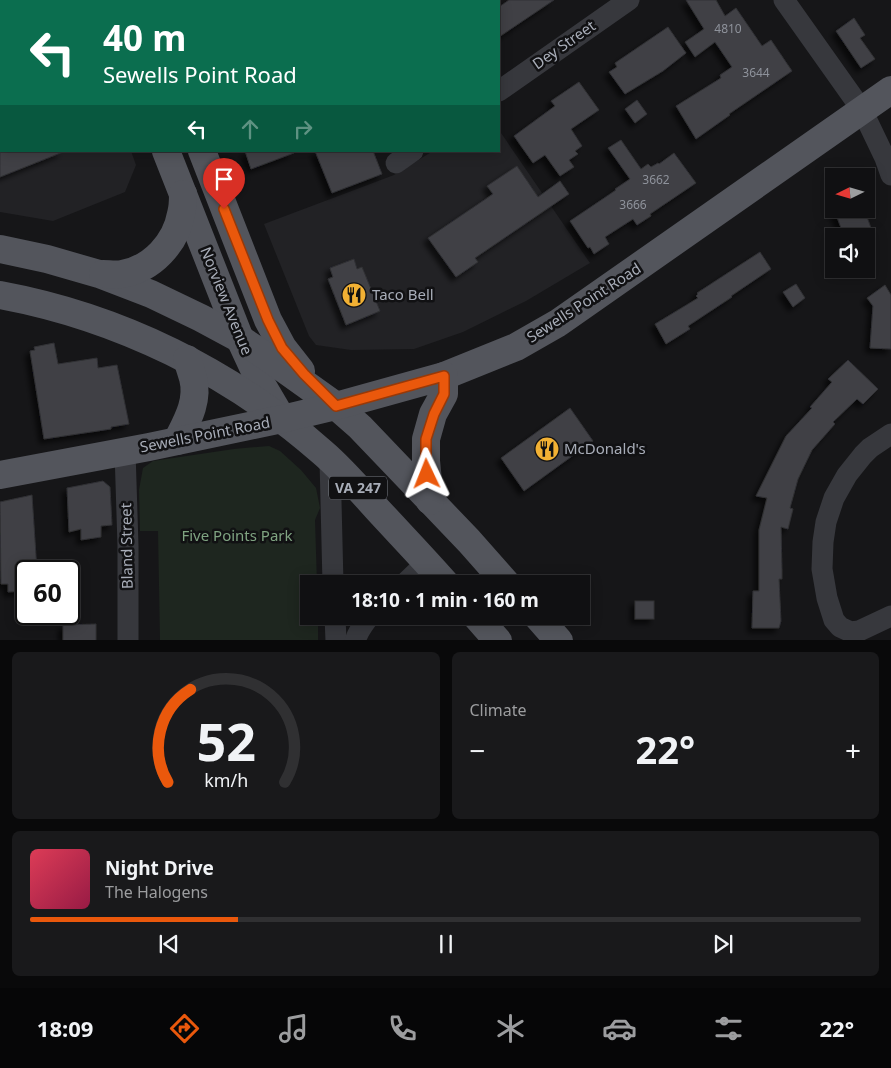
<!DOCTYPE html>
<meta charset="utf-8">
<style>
body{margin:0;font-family:"Noto Sans",sans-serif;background:#19191b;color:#f1f3f6;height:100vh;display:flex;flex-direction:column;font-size:19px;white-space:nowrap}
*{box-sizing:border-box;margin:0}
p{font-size:16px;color:#9c9d9f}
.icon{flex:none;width:28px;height:28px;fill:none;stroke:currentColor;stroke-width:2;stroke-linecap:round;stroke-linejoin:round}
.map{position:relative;height:640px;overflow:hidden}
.drawer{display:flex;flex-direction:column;gap:12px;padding:12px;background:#09090a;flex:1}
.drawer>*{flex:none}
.top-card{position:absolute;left:0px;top:0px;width:500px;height:152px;box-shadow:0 2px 12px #0003,0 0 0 1px #303032;background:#0b6e4f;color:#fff;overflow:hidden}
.needle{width:32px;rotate:265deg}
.fabs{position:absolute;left:825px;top:168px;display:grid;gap:10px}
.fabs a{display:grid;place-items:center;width:50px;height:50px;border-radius:0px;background:#101012;box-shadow:0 2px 12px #0003,0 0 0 1px #303032;font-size:25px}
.speed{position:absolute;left:15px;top:560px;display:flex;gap:10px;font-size:25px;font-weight:700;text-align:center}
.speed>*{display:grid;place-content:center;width:65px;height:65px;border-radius:50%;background:#101012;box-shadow:0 2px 12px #0003,0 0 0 1px #303032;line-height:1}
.speed .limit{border:2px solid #111;border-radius:8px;background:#fff;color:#111}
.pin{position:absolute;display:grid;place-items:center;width:42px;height:42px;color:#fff;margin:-51px -21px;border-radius:50% 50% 50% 0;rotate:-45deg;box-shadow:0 0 5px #0007}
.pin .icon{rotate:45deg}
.me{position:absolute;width:55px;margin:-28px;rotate:358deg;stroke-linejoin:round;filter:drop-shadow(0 0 4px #0008)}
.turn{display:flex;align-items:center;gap:18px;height:105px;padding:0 20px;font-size:22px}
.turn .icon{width:65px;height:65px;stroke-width:2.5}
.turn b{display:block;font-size:35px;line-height:42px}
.lanes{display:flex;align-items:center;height:48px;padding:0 20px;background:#0003;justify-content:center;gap:25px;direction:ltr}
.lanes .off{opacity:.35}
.big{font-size:38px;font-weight:700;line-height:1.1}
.drawer .tile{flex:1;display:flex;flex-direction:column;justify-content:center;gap:8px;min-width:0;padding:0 18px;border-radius:8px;background:#19191b}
.drawer .dial{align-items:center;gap:0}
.dial svg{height:130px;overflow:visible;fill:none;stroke:#303032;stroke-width:7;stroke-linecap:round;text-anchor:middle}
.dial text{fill:#f1f3f6;stroke:none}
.song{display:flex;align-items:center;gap:15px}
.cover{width:60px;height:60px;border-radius:8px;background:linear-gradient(135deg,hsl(350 70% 55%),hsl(340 70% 35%))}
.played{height:5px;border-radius:2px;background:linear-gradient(90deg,#ea580c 25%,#303032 25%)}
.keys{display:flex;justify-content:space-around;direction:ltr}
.heat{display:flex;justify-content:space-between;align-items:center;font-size:28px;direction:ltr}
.drawer .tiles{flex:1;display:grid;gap:12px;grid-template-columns:1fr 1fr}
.tile:last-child{grid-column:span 2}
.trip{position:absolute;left:300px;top:575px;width:290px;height:50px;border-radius:0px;background:#101012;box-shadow:0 2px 12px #0003,0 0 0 1px #303032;font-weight:700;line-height:50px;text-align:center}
.dock{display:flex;height:80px;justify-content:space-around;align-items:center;background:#060607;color:#9c9d9f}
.dock .icon{width:35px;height:35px}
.dock .active{color:#ea580c}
.dock b{font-size:22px;color:#f1f3f6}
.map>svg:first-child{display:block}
.built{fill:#222225}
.green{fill:#1e261f}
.building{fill:#404145;stroke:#303034;filter:url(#shadow)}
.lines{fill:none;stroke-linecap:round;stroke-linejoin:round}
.minor{stroke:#37383d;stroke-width:21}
.major{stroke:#53555c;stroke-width:28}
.route-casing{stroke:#983908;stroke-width:12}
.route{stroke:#ea580c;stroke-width:9}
.labels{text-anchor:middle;stroke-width:5;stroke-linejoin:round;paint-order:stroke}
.number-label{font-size:12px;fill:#8e929b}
.shield{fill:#111113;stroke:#7b7e86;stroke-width:1}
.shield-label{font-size:14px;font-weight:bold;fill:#a8adb8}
.street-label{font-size:15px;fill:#a8adb8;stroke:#111113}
.poi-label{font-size:15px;fill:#a8adb8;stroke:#111113;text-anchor:start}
.park-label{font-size:15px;fill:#7fa381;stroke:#111113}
</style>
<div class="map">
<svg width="891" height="641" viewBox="0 0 891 641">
<defs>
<filter id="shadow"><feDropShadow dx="-4.5" dy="4.5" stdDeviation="2.5" flood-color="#0009"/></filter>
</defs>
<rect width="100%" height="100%" fill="#161618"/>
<g class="built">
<polygon points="0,17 1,17 1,151 131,151 136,165 125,192 53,221 0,212"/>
<polygon points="499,130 590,263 526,301 463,332 414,349 351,350 316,345 309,336 264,224 394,175 433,151 499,151"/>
</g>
<polygon class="green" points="269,446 280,451 301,470 316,488 320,508 315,520 317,584 309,584 309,616 318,616 318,640 160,640 158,531 140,531 139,490 143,468 153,461 234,449"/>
<g class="building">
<polygon points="509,0 554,0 499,37 499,7"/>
<polygon points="686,0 716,0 725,16 736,8 762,46 771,40 792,71 729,114 730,115 696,139 676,106 721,78 720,75 732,67 715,42 695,57 685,42 704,29"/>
<polygon points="854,18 865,35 860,38 875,59 861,68 836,31"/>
<polygon points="668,27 686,53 663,71 625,94 609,72 617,67 615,63"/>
<polygon points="579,82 599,110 571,129 582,146 575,151 578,154 569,160 574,167 560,176 545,155 533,163 514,136 555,106 551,101"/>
<polygon points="637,100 647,114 635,123 625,109"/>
<polygon points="621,140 641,169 648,164 651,167 658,163 659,164 674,153 696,183 650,214 651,216 637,225 633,219 605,237 609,244 594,254 590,247 588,248 570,221 616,190 615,189 630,179 608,148"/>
<polygon points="0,151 63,151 63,152 0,177"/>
<polygon points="245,151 293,151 294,153 251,169"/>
<polygon points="315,151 373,151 382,174 332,193"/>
<polygon points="517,166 538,197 560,181 569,194 475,258 478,262 456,277 428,238 493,194 487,186"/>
<polygon points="834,209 864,209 874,236 844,236"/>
<polygon points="760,252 771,269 731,296 732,297 688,326 690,329 666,344 655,324 698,298 696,296 698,294 697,293"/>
<polygon points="354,259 357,269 362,267 380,311 346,325 328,279 333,277 330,268"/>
<polygon points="796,284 805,298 793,307 783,292"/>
<polygon points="885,285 891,295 891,349 870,348 873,306 867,298"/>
<polygon points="54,343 58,364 97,358 98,368 117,365 129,424 111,427 111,429 44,439 30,351 35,350 34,347"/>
<polygon points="848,360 878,389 863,404 857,399 833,422 835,424 812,450 798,479 790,508 793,509 788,529 781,527 782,570 782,579 779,579 781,621 779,628 752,628 753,591 759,591 759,530 767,498 756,496 786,436 812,408 810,407 832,382 828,379"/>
<polygon points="570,408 593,441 524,491 501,458"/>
<polygon points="103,481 110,487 112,525 101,526 101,537 81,540 81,529 69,532 67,488"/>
<polygon points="32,495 37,571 26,571 26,591 8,592 8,584 1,584 0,502"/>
<rect x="635" y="601" width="19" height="18"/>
<polygon points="96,624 96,641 63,641 63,625"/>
</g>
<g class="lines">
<g class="minor">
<polyline points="784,0 862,110 885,158 891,175"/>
<polyline points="499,91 629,0"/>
<polyline points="396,163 413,151"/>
<polyline points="891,434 870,448 863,455 847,475 834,498 826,522 823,542 822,569 827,598 834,620 840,627 851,632 859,631 891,616"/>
<polyline points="125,451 128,546 128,641"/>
<polyline points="330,460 333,584"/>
<polyline points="404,584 427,562"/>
<polyline points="335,616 336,641"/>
<path d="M355 641C358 632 364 623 370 616"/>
</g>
<g class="major">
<polyline points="105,0 105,1"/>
<polyline points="143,0 143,1"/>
<polyline points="166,151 240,339 258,378 278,412"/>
<polyline points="202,151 268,320 283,348 301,371"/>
<polyline points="0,249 47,259 99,274 151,294 201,318 240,339 273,361 336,406 360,427 469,541 507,584"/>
<path d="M103 274C109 274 116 275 122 274 152 269 176 243 181 214 183 207 183 201 183 194"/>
<path d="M0 295C119 317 231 372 322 452 342 469 359 489 377 509 400 534 424 559 446 584"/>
<path d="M177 441C187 421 199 401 193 378 191 371 189 365 187 359"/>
<polyline points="0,475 149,447 282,419 336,406 444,376 516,347 558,323 891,90"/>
<polyline points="430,501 426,461 426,439 433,414 444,394 444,376"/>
<polyline points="476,616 498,641"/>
<polyline points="537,616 559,641"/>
</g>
</g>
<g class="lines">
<defs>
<polyline id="route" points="224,209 268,320 282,348 304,374 336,406 444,376 444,394 434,414 426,439 426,461 427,474"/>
</defs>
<use href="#route" class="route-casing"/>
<use href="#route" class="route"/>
</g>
<defs>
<symbol id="restaurant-disc" viewBox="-11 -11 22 22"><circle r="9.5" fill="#f2b134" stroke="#111113"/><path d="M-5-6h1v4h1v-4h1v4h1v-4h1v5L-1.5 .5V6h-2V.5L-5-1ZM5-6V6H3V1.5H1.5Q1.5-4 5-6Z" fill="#111"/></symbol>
</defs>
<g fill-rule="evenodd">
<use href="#restaurant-disc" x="340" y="281" width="28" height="28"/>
<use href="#restaurant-disc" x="533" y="435" width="28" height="28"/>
</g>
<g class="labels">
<g class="number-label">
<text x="728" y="33">4810</text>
<text x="756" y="77">3644</text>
<text x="656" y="184">3662</text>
<text x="633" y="209">3666</text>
</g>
<rect class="shield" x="329" y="476.5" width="58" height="23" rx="4"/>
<g class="shield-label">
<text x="358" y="493">VA 247</text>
</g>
<g class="street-label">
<text transform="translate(564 45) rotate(-35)" y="5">Dey Street</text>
<text transform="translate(226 301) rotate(68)" y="5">Norview Avenue</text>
<text transform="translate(584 303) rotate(-33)" y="5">Sewells Point Road</text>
<text transform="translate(205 435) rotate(-11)" y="5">Sewells Point Road</text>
<text transform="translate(127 546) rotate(-91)" y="5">Bland Street</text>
</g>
<g class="poi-label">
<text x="372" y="300">Taco Bell</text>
<text x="564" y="454">McDonald's</text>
</g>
<g class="park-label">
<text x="237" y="541">Five Points Park</text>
</g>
</g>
</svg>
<div class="fabs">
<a><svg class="needle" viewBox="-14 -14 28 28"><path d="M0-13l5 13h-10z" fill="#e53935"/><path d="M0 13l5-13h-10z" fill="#9c9d9f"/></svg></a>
<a><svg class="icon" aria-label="sound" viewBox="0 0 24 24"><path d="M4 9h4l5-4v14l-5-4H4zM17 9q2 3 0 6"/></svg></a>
</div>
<div class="speed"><div class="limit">60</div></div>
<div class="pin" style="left:224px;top:209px;background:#d93025"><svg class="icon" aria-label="arrive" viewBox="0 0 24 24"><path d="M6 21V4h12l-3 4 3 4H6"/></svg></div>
<svg class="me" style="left:427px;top:474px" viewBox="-20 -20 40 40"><path d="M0-17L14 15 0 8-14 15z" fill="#ea580c" stroke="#fff" stroke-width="4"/></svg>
<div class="trip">18:10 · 1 min · 160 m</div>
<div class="top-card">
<div class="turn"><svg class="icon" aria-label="left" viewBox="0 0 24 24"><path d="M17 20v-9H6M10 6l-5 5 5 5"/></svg><div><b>40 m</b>Sewells Point Road</div></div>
<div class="lanes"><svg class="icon" aria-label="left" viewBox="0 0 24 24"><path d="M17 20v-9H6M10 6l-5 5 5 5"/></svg><svg class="icon off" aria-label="ahead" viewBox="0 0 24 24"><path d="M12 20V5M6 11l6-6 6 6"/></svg><svg class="icon off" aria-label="right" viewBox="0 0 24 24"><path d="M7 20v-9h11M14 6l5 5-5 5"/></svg></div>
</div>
</div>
<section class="drawer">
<div class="tiles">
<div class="tile dial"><svg viewBox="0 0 100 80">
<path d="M14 69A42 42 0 1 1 86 69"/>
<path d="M14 69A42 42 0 0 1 28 12" stroke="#ea580c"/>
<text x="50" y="56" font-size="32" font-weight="700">52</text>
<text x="50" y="72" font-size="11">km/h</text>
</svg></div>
<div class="tile"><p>Climate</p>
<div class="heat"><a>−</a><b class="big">22°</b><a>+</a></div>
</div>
<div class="tile">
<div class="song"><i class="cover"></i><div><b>Night Drive</b><p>The Halogens</p></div></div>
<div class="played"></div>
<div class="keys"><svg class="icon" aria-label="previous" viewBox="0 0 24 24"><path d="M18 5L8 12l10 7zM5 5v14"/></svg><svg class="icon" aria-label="pause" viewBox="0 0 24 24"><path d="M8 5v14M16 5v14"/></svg><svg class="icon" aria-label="next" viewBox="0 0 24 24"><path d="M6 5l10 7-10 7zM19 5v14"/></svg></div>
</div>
</div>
</section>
<nav class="dock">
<b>18:09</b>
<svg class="icon active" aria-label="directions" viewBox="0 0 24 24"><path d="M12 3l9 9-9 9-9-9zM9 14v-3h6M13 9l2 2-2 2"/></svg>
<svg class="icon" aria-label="music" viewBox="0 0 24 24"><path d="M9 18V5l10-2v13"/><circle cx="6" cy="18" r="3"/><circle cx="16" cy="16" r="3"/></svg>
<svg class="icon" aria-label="phone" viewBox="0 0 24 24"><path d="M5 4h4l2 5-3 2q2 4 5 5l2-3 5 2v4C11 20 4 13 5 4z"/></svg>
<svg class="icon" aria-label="climate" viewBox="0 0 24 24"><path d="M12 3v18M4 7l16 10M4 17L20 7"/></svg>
<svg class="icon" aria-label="car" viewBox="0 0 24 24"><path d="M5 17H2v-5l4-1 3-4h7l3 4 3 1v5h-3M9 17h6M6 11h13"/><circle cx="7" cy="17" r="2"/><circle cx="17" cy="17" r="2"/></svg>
<svg class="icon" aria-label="filters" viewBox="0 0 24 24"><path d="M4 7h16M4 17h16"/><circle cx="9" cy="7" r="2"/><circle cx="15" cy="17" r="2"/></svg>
<b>22°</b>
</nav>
